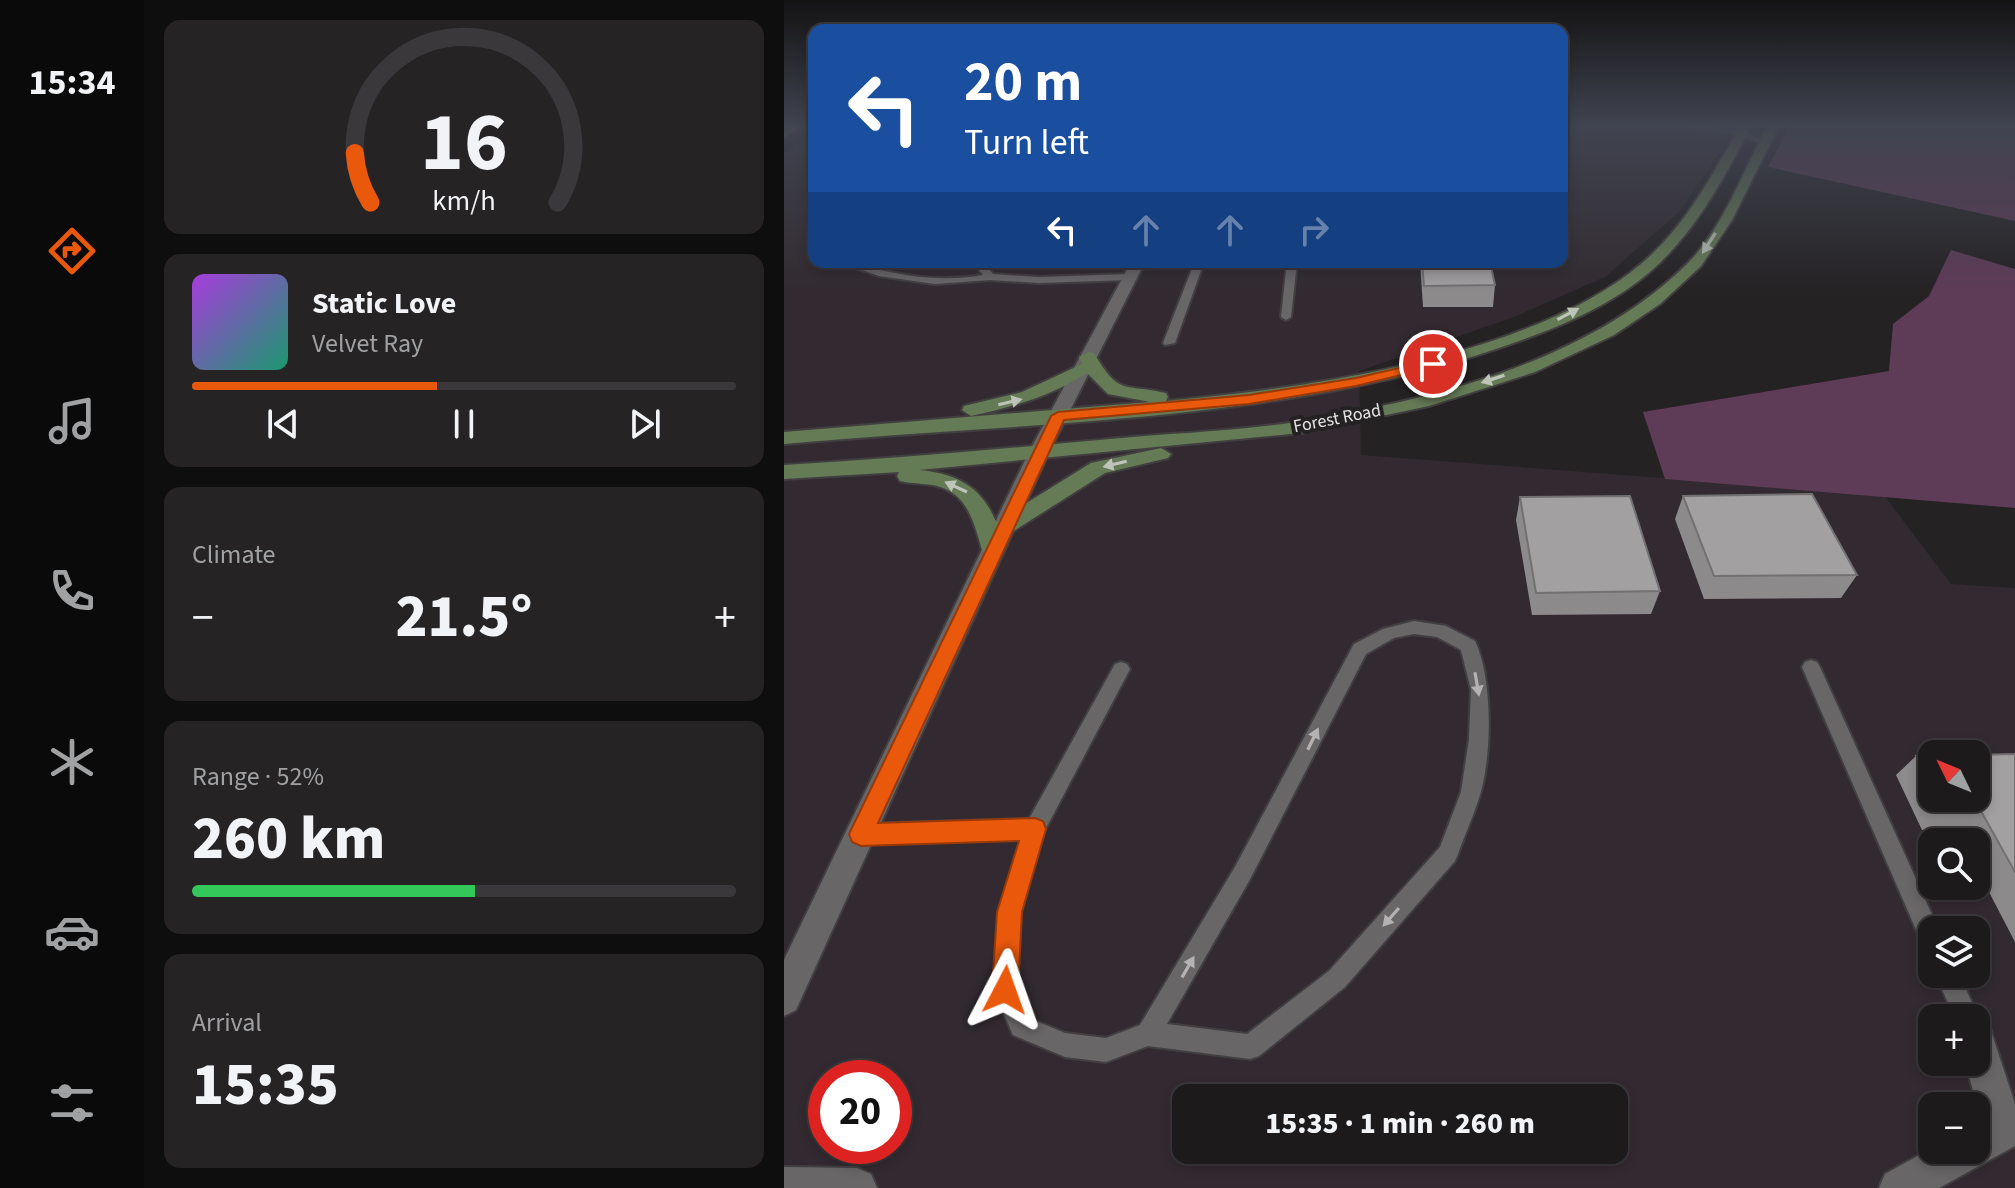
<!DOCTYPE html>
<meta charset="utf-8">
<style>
body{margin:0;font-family:"Source Sans 3",sans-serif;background:#252324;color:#f1f3f6;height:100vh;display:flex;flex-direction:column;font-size:30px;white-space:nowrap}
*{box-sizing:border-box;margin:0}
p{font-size:26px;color:#a0a1a3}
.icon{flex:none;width:44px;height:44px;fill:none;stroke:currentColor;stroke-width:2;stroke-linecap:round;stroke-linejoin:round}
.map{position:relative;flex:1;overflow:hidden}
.details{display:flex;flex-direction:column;gap:20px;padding:20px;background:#0f0e0f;width:640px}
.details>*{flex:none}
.hud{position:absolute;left:24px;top:24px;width:760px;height:244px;border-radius:16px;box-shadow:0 4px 12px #0003,0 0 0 2px #3a383a;background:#1a4fa0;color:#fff;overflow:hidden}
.needle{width:52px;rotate:313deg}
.controls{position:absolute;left:1134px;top:740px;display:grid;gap:16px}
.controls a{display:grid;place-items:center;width:72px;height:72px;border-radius:16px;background:#1c1a1b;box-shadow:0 4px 12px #0003,0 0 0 2px #3a383a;font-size:40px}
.speed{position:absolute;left:24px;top:1060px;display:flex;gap:16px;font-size:40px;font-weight:700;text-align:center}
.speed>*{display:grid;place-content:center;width:104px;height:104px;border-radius:50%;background:#1c1a1b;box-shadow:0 4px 12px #0003,0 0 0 2px #3a383a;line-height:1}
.speed .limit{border:12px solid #d22;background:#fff;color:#111}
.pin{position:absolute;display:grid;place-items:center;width:68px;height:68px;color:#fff;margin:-34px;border:4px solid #fff;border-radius:50%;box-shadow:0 2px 8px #0007}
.me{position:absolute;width:88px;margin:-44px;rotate:4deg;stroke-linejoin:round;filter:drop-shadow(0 0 6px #0008)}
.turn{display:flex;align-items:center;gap:28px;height:168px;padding:0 24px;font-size:36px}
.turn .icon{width:104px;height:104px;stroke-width:2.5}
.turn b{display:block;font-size:56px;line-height:68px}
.lanes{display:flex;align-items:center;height:76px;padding:0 24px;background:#0003;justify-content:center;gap:40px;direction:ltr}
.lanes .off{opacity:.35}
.big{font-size:60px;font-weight:800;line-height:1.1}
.details .tile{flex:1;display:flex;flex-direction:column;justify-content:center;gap:12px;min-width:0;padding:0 28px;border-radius:16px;background:#252324}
.details .dial{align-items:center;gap:0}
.dial svg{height:208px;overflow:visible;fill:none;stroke:#3a383a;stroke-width:7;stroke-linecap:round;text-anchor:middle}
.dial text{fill:#f1f3f6;stroke:none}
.song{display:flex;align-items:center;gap:24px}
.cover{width:96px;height:96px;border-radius:12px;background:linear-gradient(135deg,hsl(280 70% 55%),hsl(160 70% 35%))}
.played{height:8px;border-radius:4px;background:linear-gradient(90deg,#ea580c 45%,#3a383a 45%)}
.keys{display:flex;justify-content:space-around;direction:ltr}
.heat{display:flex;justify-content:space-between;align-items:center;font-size:44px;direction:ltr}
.charge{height:12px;border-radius:6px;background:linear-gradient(90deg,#34c759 52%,#3a383a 0)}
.trip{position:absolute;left:388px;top:1084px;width:456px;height:80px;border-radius:16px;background:#1c1a1b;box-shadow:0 4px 12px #0003,0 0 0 2px #3a383a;font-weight:800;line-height:80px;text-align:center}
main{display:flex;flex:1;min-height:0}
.tabs{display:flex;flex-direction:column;width:144px;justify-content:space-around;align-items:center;background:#0b0a0b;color:#a0a1a3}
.tabs .icon{width:56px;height:56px}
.tabs .current{color:#ea580c}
.tabs b{font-size:36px;color:#f1f3f6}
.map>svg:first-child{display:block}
.built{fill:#322a30;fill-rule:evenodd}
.green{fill:#5e3b57}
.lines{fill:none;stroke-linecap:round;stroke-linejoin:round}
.lane-casing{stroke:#423f41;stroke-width:4}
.street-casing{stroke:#423f41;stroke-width:4}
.secondary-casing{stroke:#423f41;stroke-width:4}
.highway-casing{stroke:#423f41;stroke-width:4}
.lane{fill:#696668;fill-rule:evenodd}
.street{fill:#696668;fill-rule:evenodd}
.secondary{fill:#657b55;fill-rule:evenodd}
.highway{fill:#5cac2a;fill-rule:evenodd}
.wall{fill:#8c8a8b}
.building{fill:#a3a0a2;stroke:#727071;stroke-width:2}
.oneway{fill:#bfc4ba}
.oneway2{fill:#b4b2b3}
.route{fill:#ea580c;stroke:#983908;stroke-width:2}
.labels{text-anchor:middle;stroke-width:8;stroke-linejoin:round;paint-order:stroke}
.far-street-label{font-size:18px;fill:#e6e4e5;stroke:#252224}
</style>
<main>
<nav class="tabs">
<b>15:34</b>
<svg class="icon current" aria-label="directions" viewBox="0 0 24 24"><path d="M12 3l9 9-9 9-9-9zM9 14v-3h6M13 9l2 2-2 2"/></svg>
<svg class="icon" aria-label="music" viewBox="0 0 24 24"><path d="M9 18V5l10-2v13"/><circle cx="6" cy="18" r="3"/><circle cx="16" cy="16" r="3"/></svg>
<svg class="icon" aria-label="phone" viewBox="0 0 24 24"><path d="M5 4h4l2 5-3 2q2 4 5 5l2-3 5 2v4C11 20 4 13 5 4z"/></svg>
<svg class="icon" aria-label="climate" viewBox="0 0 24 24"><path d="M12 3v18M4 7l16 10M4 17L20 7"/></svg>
<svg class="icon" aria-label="car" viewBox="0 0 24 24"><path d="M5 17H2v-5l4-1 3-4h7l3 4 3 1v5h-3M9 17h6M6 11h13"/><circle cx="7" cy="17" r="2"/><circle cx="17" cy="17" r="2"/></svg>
<svg class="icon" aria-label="filters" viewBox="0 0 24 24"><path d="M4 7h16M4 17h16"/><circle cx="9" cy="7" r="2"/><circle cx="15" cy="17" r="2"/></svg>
</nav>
<section class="details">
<div class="tile dial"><svg viewBox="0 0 100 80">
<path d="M14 69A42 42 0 1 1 86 69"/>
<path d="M14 69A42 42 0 0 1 8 50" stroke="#ea580c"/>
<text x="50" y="56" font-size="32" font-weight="700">16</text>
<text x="50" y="72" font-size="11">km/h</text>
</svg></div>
<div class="tile">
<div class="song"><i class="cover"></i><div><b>Static Love</b><p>Velvet Ray</p></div></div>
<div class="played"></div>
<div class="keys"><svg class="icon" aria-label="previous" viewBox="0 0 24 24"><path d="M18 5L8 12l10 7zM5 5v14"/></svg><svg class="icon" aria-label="pause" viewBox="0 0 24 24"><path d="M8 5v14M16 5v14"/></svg><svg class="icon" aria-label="next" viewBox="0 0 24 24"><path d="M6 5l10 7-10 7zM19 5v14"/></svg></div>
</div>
<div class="tile"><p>Climate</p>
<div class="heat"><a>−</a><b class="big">21.5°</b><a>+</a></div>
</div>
<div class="tile"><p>Range · 52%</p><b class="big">260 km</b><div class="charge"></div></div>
<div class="tile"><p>Arrival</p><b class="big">15:35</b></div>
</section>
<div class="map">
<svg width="1231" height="1188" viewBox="0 0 1231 1188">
<rect width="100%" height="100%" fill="#252224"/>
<path class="built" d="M778 126H941L947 136 896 211 821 277 730 317 575 371 577 455 1100 495 1167 584 1231 588V1188H0V153L30 132V262H778ZM1148 754H1192V798H1148ZM1148 842H1192V886H1148ZM1148 930H1192V974H1148ZM1148 1018H1192V1062H1148ZM42 1078H110V1146H42ZM402 1098H830V1150H402ZM1148 1106H1192V1150H1148Z"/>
<g class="green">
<polygon points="1006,126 1231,126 1231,221 984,167"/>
<polygon points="1167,250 1231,269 1231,508 881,479 859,412 1105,371 1109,324 1145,296"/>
</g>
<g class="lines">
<defs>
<g id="lane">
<polygon points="904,126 957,131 983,142 979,144 955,135"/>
<path d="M55 262C74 262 92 270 111 273 140 279 170 280 199 275L189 262H199L209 274 255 277 345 274 350 277 345 280 255 283 206 280 151 284 95 276Z"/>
<path d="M426 262 419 265 391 343 381 345 379 343 409 266 352 269 347 266C363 257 406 262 426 262Z"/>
<polygon points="503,262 513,262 507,317 502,320 497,317"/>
<path d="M630 621 662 626 691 641C709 679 708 755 696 795 690 815 681 834 674 854L671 861 561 987 475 1056 466 1059 364 1046 322 1062 281 1057 229 1035 209 990 215 912 238 839 77 844 70 841 67 834 70 827 77 824 245 819 331 664 337 662 343 664 346 669 260 832 237 912 233 990 245 1018 281 1033 322 1038 356 1025 451 867 570 644 599 629ZM630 634 653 637 677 650 687 690 685 739 677 792 656 847 545 971 463 1034 383 1024 465 881 582 654 610 638Z"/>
<polygon points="1027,660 1033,662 1036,667 1155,930 1148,930 1148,951 1140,948 1018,667 1021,662"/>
<polygon points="1151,974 1175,974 1195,1018 1192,1025 1192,1018 1171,1018"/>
</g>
<g id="street">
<polygon points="347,262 361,262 265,452 12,1010 0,1016 0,960 245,452"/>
<polygon points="1193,1023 1206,1028 1231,1104 1231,1146 1155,1188 1095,1188 1101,1174 1148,1148 1192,1150 1192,1125 1198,1122 1181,1062 1192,1062"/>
<polygon points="0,1167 73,1168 87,1174 93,1188 0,1188"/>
</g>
<g id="secondary">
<path d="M956 126H967C940 178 912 231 868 270 826 307 771 329 718 347 494 424 235 422 0 444V432L366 402 324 394 303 373C267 396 229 407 187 416L178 410 180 406 238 392 298 364 295 357 304 352 310 353C336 397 339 383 382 393L384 397 382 401C523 388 746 358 857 264 901 227 928 176 956 126Z"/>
<path d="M983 126H995L948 220 917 266 876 304 830 335 751 372 645 406 517 433 135 470C172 473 198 487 212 522L307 463 377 448 387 454 384 458 321 473 228 532 216 533 220 550 217 556H201L198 550C190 523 184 494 153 486 141 483 128 484 116 481L113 476 115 472 0 479V465C109 459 217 449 326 439 390 433 456 431 519 421 652 399 806 361 905 262 940 226 960 170 983 126Z"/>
</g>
<polygon id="highway" points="5,126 18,126 0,137 0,129"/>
</defs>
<use href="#lane" class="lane-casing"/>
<use href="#street" class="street-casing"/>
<use href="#secondary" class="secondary-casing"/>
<use href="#highway" class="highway-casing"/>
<use href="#lane" class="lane"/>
<use href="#street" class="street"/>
<use href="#secondary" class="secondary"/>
<use href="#highway" class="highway"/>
</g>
<g class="wall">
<polygon points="636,262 706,262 711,285 709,307 639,307"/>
<polygon points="899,496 1073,575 1057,598 920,599 891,519"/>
<polygon points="736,497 876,591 867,614 748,615 732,520"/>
<polygon points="1231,754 1231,942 1192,867 1192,842 1179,842 1173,829 1138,830 1112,775 1132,756 1148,755 1148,798 1192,798"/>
</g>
<g class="building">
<polygon points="638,262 706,262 711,285 640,286"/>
<polygon points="1028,494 1073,575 930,576 899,496"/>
<polygon points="846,496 876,591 752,593 736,497"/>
<polygon points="1231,754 1231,872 1197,811 1161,811 1154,798 1192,798 1192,755"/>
<polygon points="1148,755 1148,786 1132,756"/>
</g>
<defs><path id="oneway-solid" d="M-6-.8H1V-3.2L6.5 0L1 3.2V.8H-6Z" transform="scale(2)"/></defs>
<g class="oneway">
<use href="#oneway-solid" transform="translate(925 243) rotate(123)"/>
<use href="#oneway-solid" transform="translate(784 314) rotate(-28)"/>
<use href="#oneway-solid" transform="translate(709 379) rotate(162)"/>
<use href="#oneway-solid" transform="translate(226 402) rotate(-13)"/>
<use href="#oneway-solid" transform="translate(331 464) rotate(167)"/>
<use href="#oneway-solid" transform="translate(172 487) rotate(-155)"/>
</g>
<g class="oneway2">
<use href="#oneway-solid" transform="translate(693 684) rotate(80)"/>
<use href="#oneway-solid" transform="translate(529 739) rotate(-64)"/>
<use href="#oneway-solid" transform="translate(607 917) rotate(131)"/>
<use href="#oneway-solid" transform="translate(404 967) rotate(-60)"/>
</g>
<linearGradient id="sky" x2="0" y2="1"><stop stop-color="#141314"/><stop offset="0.43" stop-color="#404450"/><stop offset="1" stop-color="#404450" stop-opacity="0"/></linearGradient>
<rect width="1231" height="292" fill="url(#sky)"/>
<polygon class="route" points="649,360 656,364 654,366 572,386 465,404 280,420 94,823 251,818 259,821 262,829 238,912 234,990 230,999 221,1003 211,999 208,990 213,912 235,841 77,846 68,842 65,834 267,416 274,412 465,395 572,378"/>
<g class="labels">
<g class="far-street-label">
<text transform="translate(553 418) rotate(-11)" y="6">Forest Road</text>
</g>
</g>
</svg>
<div class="controls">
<a><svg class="needle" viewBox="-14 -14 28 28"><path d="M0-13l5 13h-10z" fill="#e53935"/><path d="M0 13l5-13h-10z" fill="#a0a1a3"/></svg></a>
<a><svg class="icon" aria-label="search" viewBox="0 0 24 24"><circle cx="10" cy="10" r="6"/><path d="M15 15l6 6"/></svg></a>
<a><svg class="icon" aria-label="layers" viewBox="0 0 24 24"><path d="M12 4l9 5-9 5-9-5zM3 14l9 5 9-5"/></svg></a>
<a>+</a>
<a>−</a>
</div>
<div class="speed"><div class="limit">20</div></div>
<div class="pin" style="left:649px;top:364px;background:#d93025"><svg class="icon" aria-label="arrive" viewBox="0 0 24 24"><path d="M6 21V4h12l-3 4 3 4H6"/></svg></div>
<svg class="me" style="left:221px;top:990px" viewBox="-20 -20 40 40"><path d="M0-17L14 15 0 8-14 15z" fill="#ea580c" stroke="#fff" stroke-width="4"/></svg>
<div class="trip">15:35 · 1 min · 260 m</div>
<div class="hud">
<div class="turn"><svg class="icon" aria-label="left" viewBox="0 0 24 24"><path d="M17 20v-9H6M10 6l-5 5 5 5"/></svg><div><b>20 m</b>Turn left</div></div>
<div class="lanes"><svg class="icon" aria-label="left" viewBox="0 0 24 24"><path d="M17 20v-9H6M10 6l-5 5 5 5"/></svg><svg class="icon off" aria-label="ahead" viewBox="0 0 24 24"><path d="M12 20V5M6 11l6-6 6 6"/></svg><svg class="icon off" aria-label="ahead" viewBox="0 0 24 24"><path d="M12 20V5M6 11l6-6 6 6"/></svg><svg class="icon off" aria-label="right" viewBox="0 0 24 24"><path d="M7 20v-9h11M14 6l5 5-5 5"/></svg></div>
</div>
</div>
</main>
